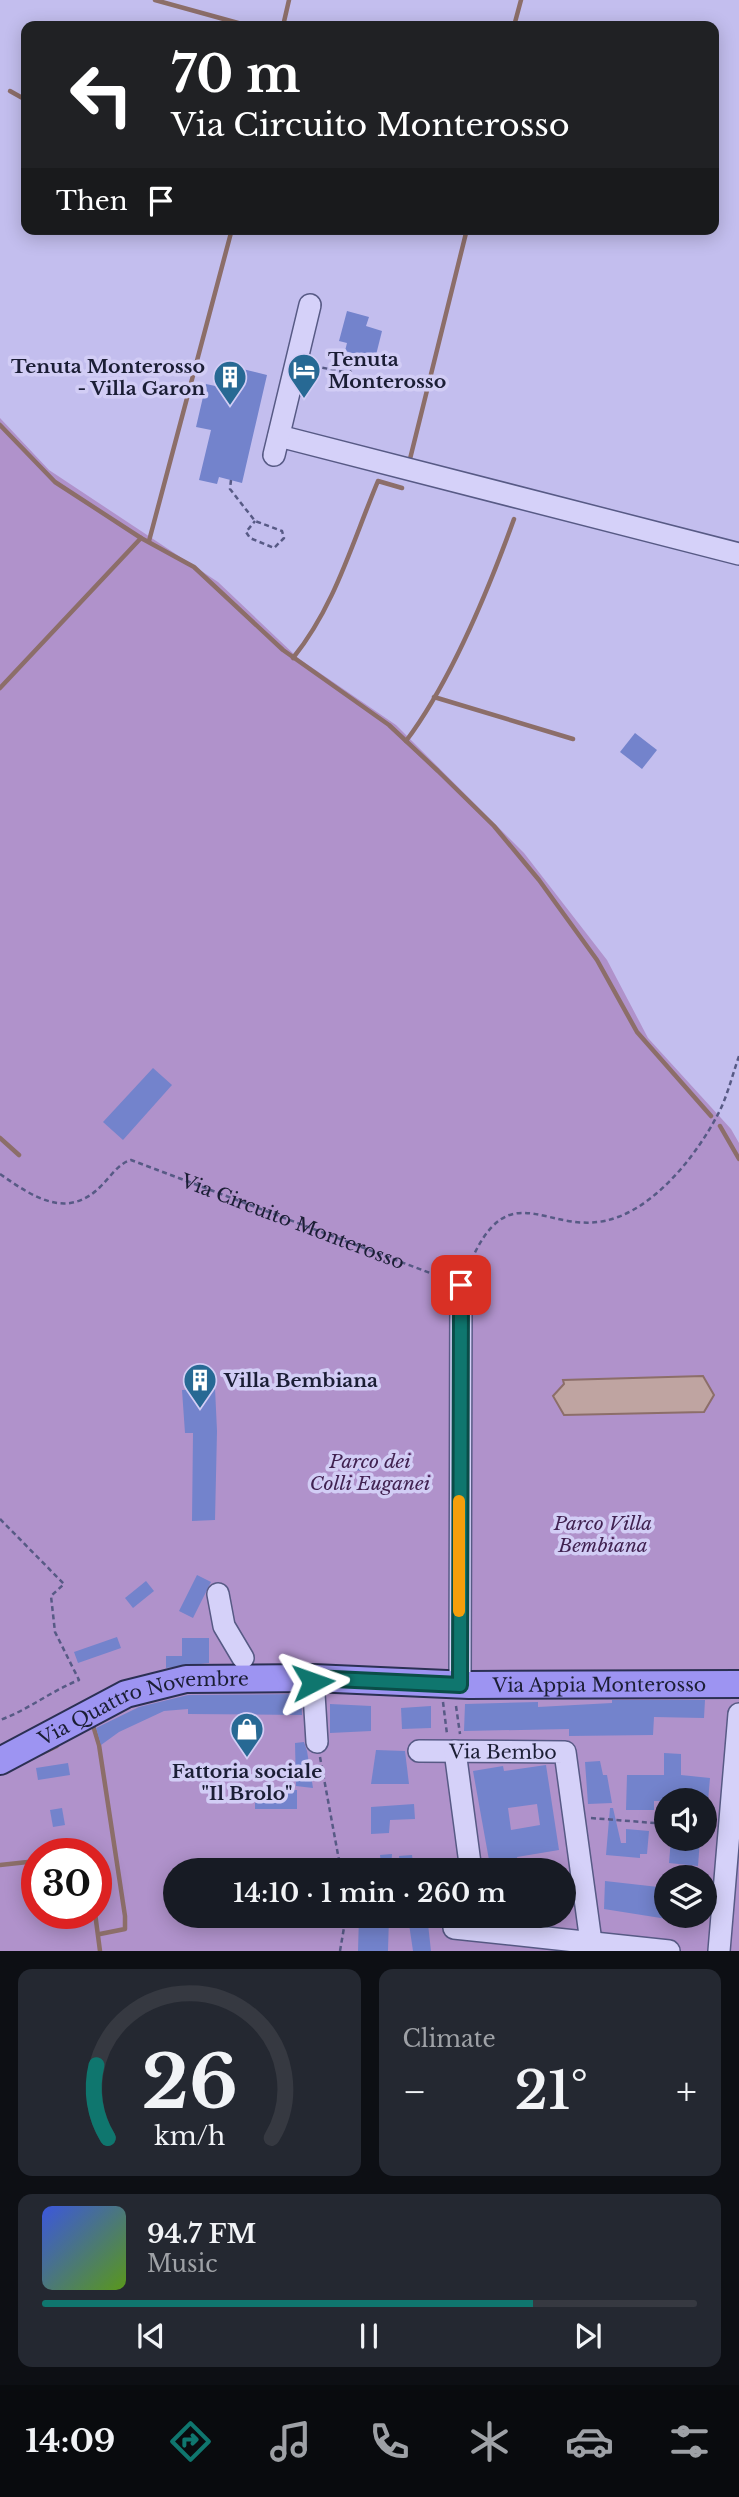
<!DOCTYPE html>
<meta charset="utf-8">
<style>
body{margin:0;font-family:"Libre Baskerville",serif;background:#242831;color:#f1f3f6;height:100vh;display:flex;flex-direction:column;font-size:26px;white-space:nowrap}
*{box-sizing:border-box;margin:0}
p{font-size:23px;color:#9ea1a6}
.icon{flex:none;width:38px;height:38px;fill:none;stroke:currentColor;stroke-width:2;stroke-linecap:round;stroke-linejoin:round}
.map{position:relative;height:1951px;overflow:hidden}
.details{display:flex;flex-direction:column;gap:18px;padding:18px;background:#0d0f14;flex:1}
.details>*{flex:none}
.top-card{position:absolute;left:21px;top:21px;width:698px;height:214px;border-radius:14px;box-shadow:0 4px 18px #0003;background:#202124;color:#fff;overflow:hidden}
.fabs{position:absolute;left:654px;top:1788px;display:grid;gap:14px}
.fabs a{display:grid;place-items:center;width:63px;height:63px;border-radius:50%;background:#171b24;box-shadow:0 4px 18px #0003;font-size:35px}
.speed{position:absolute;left:21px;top:1838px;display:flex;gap:14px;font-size:35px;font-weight:700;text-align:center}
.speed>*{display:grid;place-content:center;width:91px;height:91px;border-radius:50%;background:#171b24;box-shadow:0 4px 18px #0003;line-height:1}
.speed .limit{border:10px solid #d22;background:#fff;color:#111}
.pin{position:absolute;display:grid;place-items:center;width:60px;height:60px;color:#fff;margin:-30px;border-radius:14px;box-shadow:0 4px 10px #0006}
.me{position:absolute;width:77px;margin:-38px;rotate:86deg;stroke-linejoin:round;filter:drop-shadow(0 0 5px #0008)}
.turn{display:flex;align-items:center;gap:24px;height:147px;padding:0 35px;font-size:32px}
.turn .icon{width:91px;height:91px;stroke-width:2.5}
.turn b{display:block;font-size:49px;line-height:60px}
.then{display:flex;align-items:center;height:66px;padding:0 35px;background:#0003;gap:14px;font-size:26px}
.big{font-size:52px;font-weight:600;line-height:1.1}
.details .card{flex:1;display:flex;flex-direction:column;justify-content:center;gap:10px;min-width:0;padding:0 24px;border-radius:14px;background:#242831}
.details .dial{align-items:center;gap:0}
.dial svg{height:182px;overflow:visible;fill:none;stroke:#363941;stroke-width:7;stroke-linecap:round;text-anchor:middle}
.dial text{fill:#f1f3f6;stroke:none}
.song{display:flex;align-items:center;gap:21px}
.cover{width:84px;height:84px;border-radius:10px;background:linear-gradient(135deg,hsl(230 70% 55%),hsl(90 70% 35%))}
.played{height:7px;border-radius:4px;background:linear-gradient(90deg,#0f766e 75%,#363941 75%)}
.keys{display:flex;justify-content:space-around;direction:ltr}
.heat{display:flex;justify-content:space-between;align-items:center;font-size:38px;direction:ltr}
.details .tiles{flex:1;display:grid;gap:18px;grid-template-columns:1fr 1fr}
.card:last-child{grid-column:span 2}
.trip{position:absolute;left:163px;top:1858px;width:413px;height:70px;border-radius:35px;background:#171b24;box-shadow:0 4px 18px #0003;font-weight:600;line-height:70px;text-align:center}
.menu{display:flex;height:112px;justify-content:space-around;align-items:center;background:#090b0e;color:#9ea1a6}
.menu .icon{width:49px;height:49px}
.menu .active{color:#0f766e}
.menu b{font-size:32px;color:#f1f3f6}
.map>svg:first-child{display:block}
.green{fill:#b092cb;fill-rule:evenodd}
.water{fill:#bfa4a1;stroke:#8c6e69;stroke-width:2}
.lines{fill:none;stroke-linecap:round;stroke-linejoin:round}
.stream{stroke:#8c6e69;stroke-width:4.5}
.building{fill:#7383cc;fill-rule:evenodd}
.minor-casing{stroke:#575a85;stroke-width:24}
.major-casing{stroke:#2b3053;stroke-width:30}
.path{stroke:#575a85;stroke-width:2.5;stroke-dasharray:5 3.5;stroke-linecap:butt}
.minor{stroke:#d5d1f9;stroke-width:21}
.major{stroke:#9d94f2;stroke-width:26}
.route-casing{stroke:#0a4d48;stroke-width:18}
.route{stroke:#0f766e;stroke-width:12}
.slow{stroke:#f59e0b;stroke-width:12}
.labels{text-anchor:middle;stroke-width:7;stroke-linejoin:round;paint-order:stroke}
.poi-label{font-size:19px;font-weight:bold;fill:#1b1e35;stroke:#d2cdf5;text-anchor:start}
.street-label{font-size:19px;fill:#1b1e35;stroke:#d2cdf5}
.park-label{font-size:19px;font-style:italic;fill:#412251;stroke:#d2cdf5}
</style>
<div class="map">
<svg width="739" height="1951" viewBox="0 0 739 1951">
<rect width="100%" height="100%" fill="#c3beee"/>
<path class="green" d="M0 418 49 470 218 582 298 658 396 725 524 853 607 960 648 1038 731 1129 739 1143V1951H0ZM667 1801H705V1839H667ZM37 1853H96V1913H37ZM175 1871H564V1916H175ZM667 1878H705V1916H667Z"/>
<polygon class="water" points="703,1376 714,1395 704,1412 564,1415 553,1396 564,1384 563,1380"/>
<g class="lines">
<g class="stream">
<polyline points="155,0 249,26"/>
<polyline points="283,26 289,0"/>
<polyline points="514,26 521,0"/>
<polyline points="10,91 26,100"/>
<polyline points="0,425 55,482 141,538 194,567 283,650 389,725 438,771 494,826 539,880 597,960 637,1032 711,1116"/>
<polyline points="409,463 467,229"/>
<polyline points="149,541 232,229"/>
<path d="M293 658C335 606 352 543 378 481L402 488"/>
<polyline points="0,688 141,538"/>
<polyline points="434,697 573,739"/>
<path d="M406 741C451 681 488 591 514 519"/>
<polyline points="720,1126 739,1159"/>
<polyline points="0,1138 19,1155"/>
<polyline points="92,1722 99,1745 125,1916 125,1929 100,1934"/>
<polyline points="42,1753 57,1746"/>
<polyline points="0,1865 37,1861"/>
<polyline points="95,1913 100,1951"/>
</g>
</g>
<g class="building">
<polygon points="347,311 369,317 366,326 382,331 375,359 345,351 347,343 339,341"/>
<polygon points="226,365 267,375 242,483 219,477 217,484 199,480 211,430 196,427 206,384 220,387"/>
<polygon points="635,733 657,750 642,769 620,752"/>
<polygon points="153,1068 172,1085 123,1140 103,1122"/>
<polygon points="215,1388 217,1431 215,1520 192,1521 193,1433 185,1433 182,1390"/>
<polygon points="354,1458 366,1459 365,1471 352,1470"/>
<polygon points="197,1575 211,1582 193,1618 179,1611"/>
<polygon points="146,1581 154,1591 133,1608 125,1598"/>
<polygon points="117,1637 121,1648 78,1663 74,1652"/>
<polygon points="182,1638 209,1638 209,1663 166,1668 166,1656 182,1656"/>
<polygon points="301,1694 302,1715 188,1714 188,1709 164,1711 119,1732 101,1745 96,1728 139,1707 188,1695"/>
<polygon points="612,1700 705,1700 704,1718 654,1717 653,1735 569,1736 569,1729 464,1731 465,1704 538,1702 538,1707 612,1703"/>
<polygon points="330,1704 371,1706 371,1731 330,1733"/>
<polygon points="431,1706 431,1728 402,1729 401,1708"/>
<polygon points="304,1742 307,1751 313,1788 296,1786 295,1743"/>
<polygon points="376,1750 405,1751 409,1784 371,1784"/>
<polygon points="664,1753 681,1754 681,1775 710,1778 708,1801 654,1801 654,1810 626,1810 627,1775 664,1775"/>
<polygon points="600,1761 603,1775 607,1775 612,1803 588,1804 585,1762"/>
<polygon points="68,1763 70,1775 38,1780 36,1768"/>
<path d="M546 1765 559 1850 517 1857 519 1871H491L473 1771 503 1766 504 1771ZM537 1804 540 1825 511 1830 508 1808Z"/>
<rect x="255" y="1790" width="42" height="19"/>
<polygon points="414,1804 415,1819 390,1820 389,1833 371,1834 371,1807"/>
<polygon points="62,1808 65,1825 53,1827 50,1810"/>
<polygon points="610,1808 613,1808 621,1843 626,1843 626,1829 649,1831 647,1854 640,1854 640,1858 606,1855"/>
<polygon points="671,1839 700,1839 698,1866 669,1863"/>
<polygon points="392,1854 391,1871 382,1871 380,1855"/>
<polygon points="412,1855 414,1871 401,1871 399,1856"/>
<polygon points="605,1881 667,1888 667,1919 604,1909"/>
<polygon points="359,1916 389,1916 388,1951 358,1951"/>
<polygon points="409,1924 428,1924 431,1951 413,1951"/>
</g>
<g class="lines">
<defs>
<g id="minor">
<polyline points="279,436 739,554"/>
<polyline points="274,455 310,305"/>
<polyline points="218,1594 224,1626 243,1658"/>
<polyline points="313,1678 317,1742"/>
<polyline points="460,1685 461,1285"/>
<path id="s2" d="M419 1751 565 1752 591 1942"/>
<polyline points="455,1751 471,1871"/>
<polyline points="454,1928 669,1951"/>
<polyline points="719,1951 739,1714"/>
</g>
<g id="major">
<path id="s3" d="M0 1761 126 1694 186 1679 313 1678 469 1685 739 1684"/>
</g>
</defs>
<use href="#minor" class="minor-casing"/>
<use href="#major" class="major-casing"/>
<g class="path">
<polyline points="314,366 349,373 360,362 361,355"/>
<polyline points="231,480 230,489 255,521 282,531 284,538 274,548 250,538 246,532 255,521"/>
<path id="s1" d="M0 1174C33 1197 68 1221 102 1185 111 1176 119 1163 131 1160L446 1279"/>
<path d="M468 1268C510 1165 549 1243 618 1217 659 1202 697 1154 717 1116 727 1098 732 1076 739 1056"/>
<path d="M0 1519 64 1584 51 1596 55 1632 79 1680C51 1691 28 1710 0 1720"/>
<polyline points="443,1702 447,1734"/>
<polyline points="456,1706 460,1734"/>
<polyline points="320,1757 341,1871"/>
<polyline points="591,1818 667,1824"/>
<polyline points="340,1951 346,1916"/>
</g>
<use href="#minor" class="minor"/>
<use href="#major" class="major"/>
</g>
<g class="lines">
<defs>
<polyline id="route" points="313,1682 313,1678 460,1685 461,1285"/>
</defs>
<use href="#route" class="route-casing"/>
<use href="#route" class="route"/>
<polyline class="slow" points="459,1611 459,1501"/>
</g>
<defs>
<symbol id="hotel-pin" viewBox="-11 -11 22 30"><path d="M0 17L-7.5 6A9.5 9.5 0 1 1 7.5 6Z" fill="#276994" stroke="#d2cdf5"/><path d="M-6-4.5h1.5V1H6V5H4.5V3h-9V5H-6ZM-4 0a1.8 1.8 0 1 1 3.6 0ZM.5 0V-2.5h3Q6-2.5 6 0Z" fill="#fff"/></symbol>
<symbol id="building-pin" viewBox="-11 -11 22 30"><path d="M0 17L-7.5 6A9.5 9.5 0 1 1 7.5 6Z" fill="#276994" stroke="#d2cdf5"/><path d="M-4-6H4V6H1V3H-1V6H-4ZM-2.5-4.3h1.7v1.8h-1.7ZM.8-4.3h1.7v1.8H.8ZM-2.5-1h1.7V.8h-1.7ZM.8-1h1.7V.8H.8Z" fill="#fff"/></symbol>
<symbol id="shop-pin" viewBox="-11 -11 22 30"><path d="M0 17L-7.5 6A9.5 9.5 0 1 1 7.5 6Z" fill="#276994" stroke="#d2cdf5"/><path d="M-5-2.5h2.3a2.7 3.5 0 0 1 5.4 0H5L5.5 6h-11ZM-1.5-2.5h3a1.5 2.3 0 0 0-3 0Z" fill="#fff"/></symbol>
</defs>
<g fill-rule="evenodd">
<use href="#hotel-pin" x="285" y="351" width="38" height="52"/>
<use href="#building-pin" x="211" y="358" width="38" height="52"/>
<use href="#building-pin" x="181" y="1361" width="38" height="52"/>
<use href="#shop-pin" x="228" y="1710" width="38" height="52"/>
</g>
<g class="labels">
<g class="poi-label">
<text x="328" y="366">Tenuta<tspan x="328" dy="22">Monterosso</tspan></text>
<text x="205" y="373" text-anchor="end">Tenuta Monterosso<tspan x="205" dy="22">- Villa Garon</tspan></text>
<text x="224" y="1387">Villa Bembiana</text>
<text x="247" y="1778" text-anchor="middle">Fattoria sociale<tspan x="247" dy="22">"Il Brolo"</tspan></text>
</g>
<g class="street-label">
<text dy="7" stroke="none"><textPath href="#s1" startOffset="327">Via Circuito Monterosso</textPath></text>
<text dy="7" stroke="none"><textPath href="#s3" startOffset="618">Via Appia Monterosso</textPath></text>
<text dy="7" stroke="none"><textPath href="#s3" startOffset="156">Via Quattro Novembre</textPath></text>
<text dy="7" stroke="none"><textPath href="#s2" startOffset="84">Via Bembo</textPath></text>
</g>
<g class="park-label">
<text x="370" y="1468">Parco dei<tspan x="370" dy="22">Colli Euganei</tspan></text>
<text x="603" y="1530">Parco Villa<tspan x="603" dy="22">Bembiana</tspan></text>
</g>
</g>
</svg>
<div class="fabs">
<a><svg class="icon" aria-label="sound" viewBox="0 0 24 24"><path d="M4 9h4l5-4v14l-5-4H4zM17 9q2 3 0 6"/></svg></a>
<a><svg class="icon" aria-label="layers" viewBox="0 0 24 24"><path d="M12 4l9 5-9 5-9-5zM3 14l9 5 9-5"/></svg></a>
</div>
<div class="speed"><div class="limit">30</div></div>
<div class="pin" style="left:461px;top:1285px;background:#d93025"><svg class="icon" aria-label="arrive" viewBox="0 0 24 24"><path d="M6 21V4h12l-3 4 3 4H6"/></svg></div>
<svg class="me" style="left:313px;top:1682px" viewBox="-20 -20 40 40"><path d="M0-17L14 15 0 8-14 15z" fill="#0f766e" stroke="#fff" stroke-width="4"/></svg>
<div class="trip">14:10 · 1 min · 260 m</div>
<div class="top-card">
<div class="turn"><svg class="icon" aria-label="left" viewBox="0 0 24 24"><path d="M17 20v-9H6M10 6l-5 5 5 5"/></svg><div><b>70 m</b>Via Circuito Monterosso</div></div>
<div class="then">Then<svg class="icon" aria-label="arrive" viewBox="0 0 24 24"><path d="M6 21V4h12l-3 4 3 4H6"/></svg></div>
</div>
</div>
<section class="details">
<div class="tiles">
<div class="card dial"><svg viewBox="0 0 100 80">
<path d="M14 69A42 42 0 1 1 86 69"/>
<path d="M14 69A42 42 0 0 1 9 37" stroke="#0f766e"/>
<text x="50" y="56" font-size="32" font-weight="700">26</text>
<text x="50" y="72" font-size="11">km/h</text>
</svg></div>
<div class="card"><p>Climate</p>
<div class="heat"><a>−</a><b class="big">21°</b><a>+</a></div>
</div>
<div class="card">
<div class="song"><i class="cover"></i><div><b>94.7 FM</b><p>Music</p></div></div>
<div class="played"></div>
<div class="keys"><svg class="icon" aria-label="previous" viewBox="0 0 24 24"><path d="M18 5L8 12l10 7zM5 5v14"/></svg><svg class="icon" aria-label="pause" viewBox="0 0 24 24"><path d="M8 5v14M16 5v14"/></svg><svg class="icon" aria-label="next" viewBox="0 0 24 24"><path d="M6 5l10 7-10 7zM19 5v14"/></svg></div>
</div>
</div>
</section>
<nav class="menu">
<b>14:09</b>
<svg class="icon active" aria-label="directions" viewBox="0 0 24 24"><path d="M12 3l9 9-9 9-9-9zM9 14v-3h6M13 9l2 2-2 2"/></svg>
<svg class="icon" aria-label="music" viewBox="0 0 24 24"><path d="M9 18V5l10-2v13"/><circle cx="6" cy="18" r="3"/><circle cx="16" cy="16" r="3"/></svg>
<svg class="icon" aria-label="phone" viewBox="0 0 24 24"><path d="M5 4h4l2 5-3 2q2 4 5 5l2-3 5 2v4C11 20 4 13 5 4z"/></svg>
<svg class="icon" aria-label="climate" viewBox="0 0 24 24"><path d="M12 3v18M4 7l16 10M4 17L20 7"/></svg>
<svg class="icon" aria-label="car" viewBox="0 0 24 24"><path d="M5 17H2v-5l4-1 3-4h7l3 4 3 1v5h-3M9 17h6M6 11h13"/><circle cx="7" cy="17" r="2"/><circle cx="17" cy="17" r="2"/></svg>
<svg class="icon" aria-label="filters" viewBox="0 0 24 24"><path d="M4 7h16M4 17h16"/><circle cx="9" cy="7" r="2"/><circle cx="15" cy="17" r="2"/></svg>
</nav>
